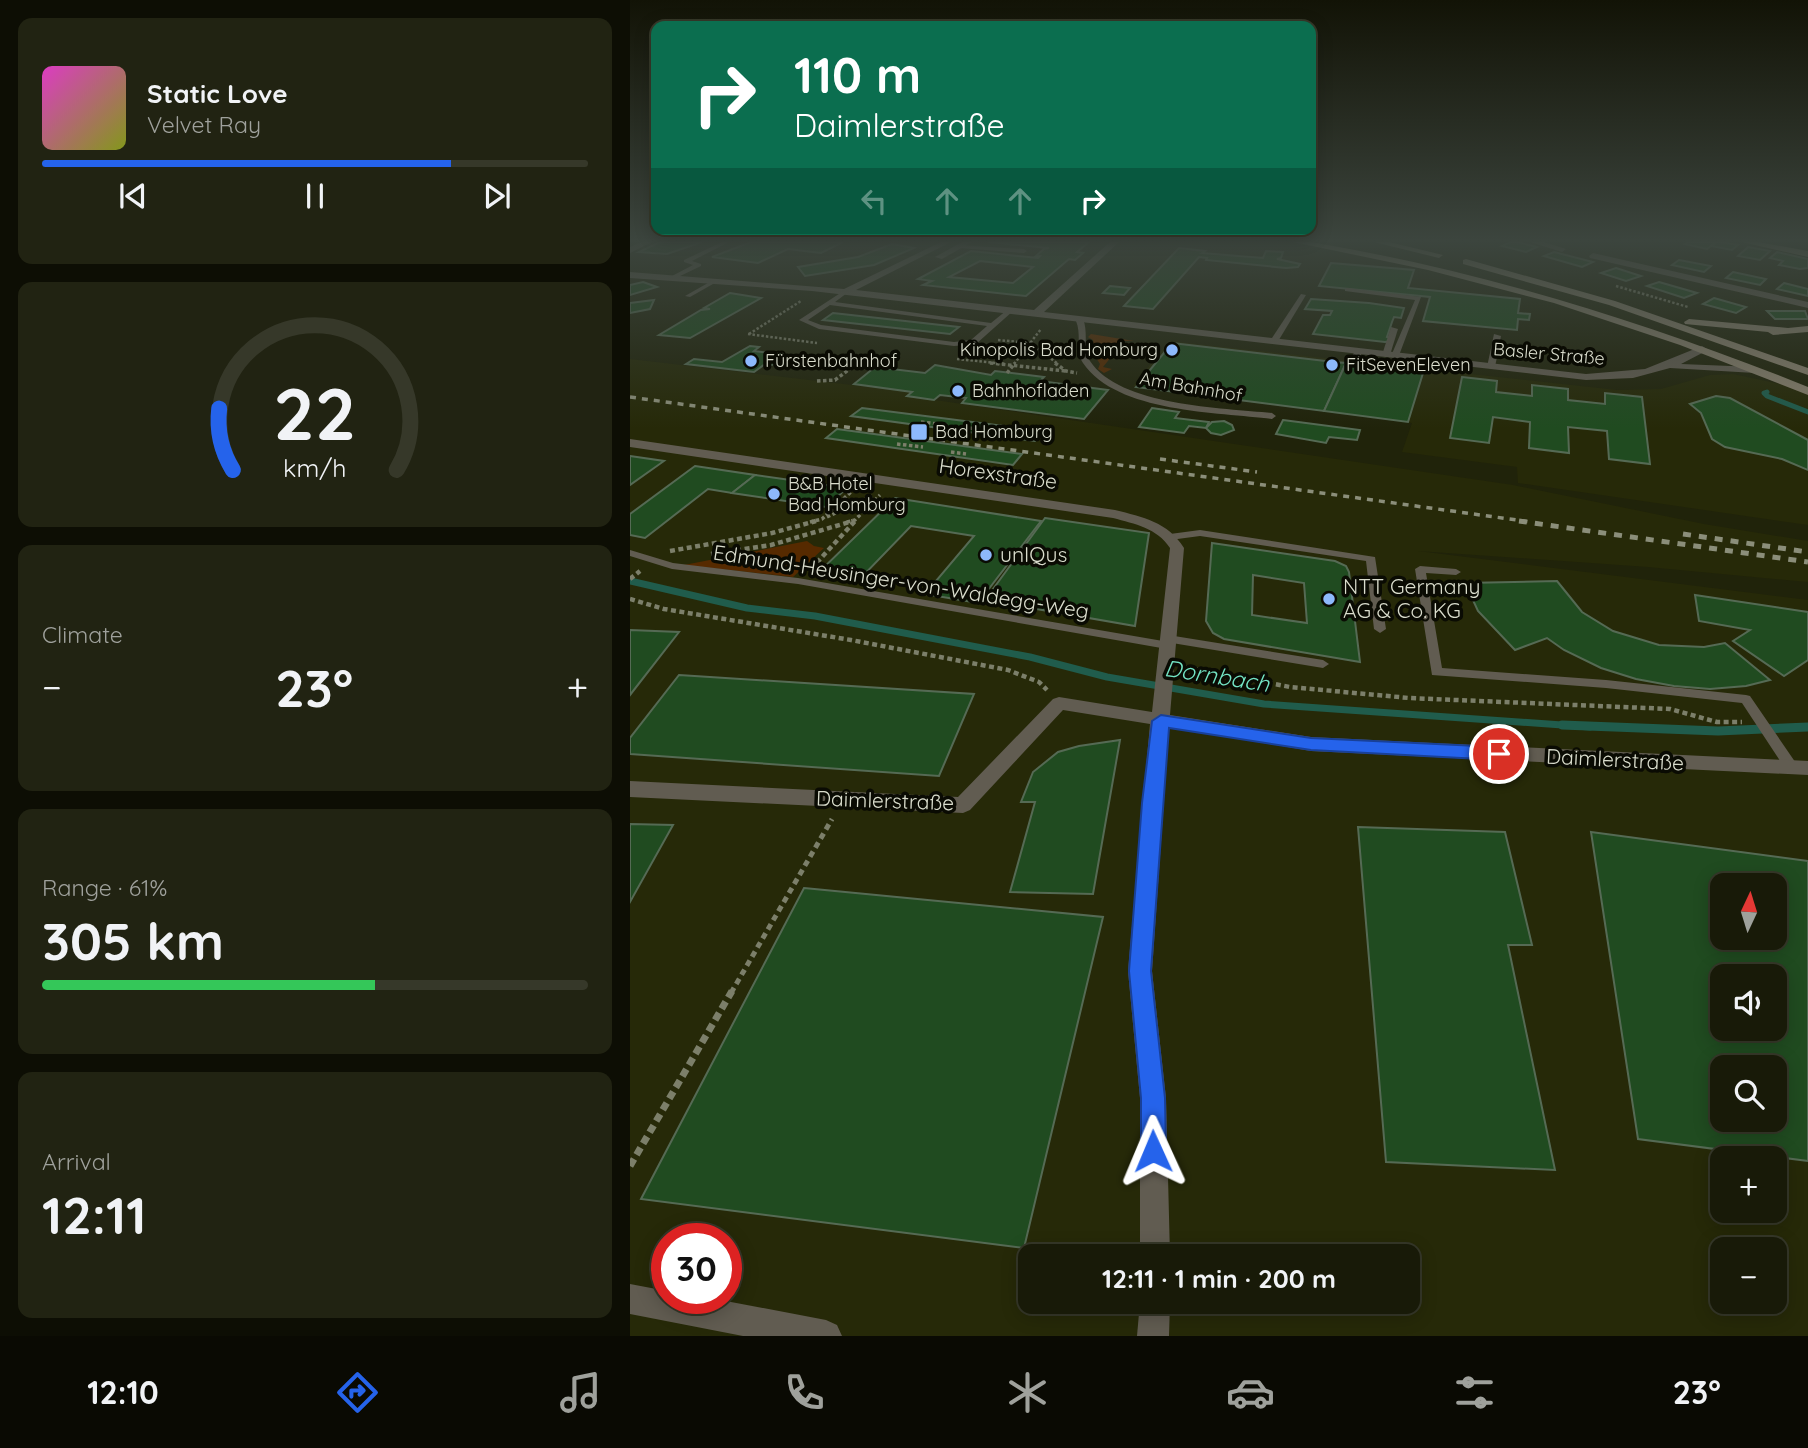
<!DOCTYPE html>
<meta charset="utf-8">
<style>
body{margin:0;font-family:Quicksand,sans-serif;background:#212312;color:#f1f3f6;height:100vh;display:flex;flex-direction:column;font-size:26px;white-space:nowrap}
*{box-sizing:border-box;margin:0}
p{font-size:23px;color:#9fa19c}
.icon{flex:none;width:38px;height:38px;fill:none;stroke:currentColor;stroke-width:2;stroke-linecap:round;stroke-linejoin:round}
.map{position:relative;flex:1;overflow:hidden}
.details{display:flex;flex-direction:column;gap:18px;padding:18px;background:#0d0e04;width:630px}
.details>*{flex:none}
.hud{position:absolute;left:21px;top:21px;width:665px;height:214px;border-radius:14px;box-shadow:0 4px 18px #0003,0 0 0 2px #363829;background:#0b6e4f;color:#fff;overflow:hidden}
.needle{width:46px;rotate:4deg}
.buttons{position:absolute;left:1080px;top:873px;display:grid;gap:14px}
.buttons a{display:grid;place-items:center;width:77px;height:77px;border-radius:14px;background:#181a08;box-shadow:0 4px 18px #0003,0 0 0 2px #363829;font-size:35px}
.speed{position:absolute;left:21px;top:1223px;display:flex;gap:14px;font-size:35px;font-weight:700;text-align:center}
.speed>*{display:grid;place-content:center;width:91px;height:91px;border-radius:50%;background:#181a08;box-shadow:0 4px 18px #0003,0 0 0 2px #363829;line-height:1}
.speed .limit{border:10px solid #d22;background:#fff;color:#111}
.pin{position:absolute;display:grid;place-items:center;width:60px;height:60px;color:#fff;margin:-30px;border:4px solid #fff;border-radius:50%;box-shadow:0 2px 7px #0007}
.me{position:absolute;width:77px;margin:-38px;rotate:359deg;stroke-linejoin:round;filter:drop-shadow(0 0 5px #0008)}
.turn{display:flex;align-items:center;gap:24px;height:147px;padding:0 28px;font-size:32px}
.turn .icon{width:91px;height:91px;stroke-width:2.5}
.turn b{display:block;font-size:49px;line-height:60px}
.lanes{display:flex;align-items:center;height:66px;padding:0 28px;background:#0003;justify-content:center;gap:35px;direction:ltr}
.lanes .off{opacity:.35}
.big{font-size:52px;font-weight:700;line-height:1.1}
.details .card{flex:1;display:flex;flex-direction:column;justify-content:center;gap:10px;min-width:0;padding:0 24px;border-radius:14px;background:#212312}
.details .dial{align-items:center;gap:0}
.dial svg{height:182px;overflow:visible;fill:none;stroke:#363829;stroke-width:7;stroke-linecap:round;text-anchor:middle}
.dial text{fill:#f1f3f6;stroke:none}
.song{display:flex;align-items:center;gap:21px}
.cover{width:84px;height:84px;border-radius:10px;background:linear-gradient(135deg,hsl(310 70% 55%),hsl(70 70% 35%))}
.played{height:7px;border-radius:4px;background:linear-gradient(90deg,#2563eb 75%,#363829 75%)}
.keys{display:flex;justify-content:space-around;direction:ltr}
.heat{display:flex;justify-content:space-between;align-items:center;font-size:38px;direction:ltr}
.charge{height:10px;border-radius:5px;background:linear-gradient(90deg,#34c759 61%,#363829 0)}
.trip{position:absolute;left:388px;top:1244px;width:402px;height:70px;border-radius:14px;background:#181a08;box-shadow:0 4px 18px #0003,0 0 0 2px #363829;font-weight:700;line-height:70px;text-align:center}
.tabs{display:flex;height:112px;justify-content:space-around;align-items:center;background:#0a0a03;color:#9fa19c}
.tabs .icon{width:49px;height:49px}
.tabs .on{color:#2563eb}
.tabs b{font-size:32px;color:#f1f3f6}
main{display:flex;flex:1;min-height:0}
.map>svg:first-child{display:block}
.built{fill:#262908;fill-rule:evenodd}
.green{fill:#562a00}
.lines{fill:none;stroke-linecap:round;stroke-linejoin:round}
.stream-far2{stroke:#205c4c;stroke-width:5}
.stream-far1{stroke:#205c4c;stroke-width:7}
.stream{stroke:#205c4c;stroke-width:9}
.building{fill:#204b20;stroke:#556a54;stroke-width:2;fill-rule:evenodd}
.path-far4{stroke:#7c7f6a;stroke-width:2.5;stroke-dasharray:2.5 2;stroke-linecap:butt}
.path-far3{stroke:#7c7f6a;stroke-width:3.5;stroke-dasharray:3.5 2.5;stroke-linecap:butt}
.path-far2{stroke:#7c7f6a;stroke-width:4.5;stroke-dasharray:5 3.5;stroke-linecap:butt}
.path-far1{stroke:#7c7f6a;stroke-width:5;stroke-dasharray:6 4.5;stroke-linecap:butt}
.path{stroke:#7c7f6a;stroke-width:7;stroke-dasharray:8 5;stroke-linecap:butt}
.lane{fill:#615c51;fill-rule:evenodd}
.street{fill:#615c51;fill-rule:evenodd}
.secondary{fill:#867e6c;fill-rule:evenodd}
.rail-far1{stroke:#8b8e7a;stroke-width:3.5;stroke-dasharray:6 6;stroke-linecap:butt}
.rail{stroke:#8b8e7a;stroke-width:5;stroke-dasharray:8 8;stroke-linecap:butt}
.route{fill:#2563eb;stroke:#184099;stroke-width:2}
.poi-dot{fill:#8db9fc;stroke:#0a0b03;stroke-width:2.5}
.labels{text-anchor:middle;stroke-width:7;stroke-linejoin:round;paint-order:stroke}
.far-poi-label{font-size:18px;fill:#daddcd;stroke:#0a0b03;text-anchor:start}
.far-street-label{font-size:18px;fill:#daddcd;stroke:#0a0b03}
.street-label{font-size:21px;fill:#daddcd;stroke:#0a0b03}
.poi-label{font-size:21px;fill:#daddcd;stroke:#0a0b03;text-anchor:start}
.water-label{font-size:23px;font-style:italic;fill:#74e5c5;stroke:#0a0b03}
</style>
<main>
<section class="details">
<div class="card">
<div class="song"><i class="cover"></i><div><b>Static Love</b><p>Velvet Ray</p></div></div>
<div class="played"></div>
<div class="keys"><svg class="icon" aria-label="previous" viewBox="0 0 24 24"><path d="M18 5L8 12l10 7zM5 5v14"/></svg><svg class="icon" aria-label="pause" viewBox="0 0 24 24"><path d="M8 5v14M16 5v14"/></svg><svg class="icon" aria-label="next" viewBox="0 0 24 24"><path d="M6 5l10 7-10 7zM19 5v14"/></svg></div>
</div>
<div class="card dial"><svg viewBox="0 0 100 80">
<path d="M14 69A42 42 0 1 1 86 69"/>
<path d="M14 69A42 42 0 0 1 8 42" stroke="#2563eb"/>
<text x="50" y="56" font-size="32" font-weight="700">22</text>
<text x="50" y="72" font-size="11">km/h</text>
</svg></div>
<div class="card"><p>Climate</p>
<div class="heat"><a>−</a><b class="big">23°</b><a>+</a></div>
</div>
<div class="card"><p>Range · 61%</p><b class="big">305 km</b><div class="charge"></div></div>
<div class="card"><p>Arrival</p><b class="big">12:11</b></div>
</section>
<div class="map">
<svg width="1178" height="1336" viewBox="0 0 1178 1336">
<rect width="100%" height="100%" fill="#20230a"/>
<g class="built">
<polygon points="539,341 987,390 1031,389 1080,375 1103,374 1159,386 1178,395 1178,525 888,483 887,467 772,452 782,423 503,386"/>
<path d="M0 359 282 392 278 396 883 485 1074 524 1178 541V582L1018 567 788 551 1178 600V1336H0ZM1092 886H1144V938H1092ZM1092 976H1144V1029H1092ZM1092 1068H1144V1120H1092ZM1092 1158H1144V1211H1092ZM37 1239H96V1298H37ZM1092 1250H1144V1302H1092ZM401 1256H779V1302H401Z"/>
</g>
<g class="green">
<polygon points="461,334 504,341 494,341 473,367 482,369 474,373 468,369 470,364 465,356 463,340 458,337"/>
<polygon points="177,541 184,546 194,548 163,577 54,565"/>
</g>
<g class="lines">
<polyline class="stream-far2" points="1137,392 1134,393 1137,396 1178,412"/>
<polyline class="stream-far1" points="0,581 117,608 185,616 400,657 477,677 634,704 960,727"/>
<polyline class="stream" points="932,725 1088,731 1178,727"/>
</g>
<g class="building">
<polygon points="30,242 72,242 37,254 9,252"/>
<polygon points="121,242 213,242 191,253 158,249 128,263 82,257"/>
<path d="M459 242 447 252 453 253 445 260 439 259 396 296 293 285 302 281 288 279 341 251 408 258 410 256H406L414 249 419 248 358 242ZM350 261 403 267 383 283 319 277Z"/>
<polygon points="881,242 887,242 907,247 896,252 872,246"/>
<polygon points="1058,242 1086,242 1077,249 1055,244"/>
<polygon points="1086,242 1090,242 1108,245 1102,250 1081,246"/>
<polygon points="262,244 284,248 244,265 175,276 168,267 228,257"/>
<polygon points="1118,247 1140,251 1130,260 1108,256"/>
<polygon points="549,248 575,251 572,253 633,258 636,251 653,252 651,258 647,259 670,264 668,267 656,268 576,260 577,258 569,257 523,309 494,306"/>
<polygon points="924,252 963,262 952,267 914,256"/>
<polygon points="1147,252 1178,259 1178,268 1170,269 1149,265 1153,261 1140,258"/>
<polygon points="1049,260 1081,266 1074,272 1042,265"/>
<polygon points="701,263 784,270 778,288 890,299 888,313 900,314 899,320 888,319 887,330 793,321 800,297 689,286"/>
<polygon points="986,268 1011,276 996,281 971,273"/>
<polygon points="1103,272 1136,279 1130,285 1096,278"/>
<polygon points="13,282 27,287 0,295 0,285"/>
<polygon points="1029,282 1067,293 1054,298 1017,286"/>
<polygon points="1154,283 1178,289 1178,296 1147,289"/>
<polygon points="480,286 500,288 494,295 473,293"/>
<polygon points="100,293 131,298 60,338 29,335 71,310 80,309 74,308"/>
<polygon points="1084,298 1116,307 1106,313 1073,304"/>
<polygon points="681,299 739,303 774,308 771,318 764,317 762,322 757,337 763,338 762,341 755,342 683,334 693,315 700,315 702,311 675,309"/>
<polygon points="24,300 20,309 0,313 0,303"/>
<polygon points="1137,311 1175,311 1178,319 1145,319"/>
<polygon points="203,313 329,327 320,334 193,320"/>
<polygon points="542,343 704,362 716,363 694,411 506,387"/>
<polygon points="120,346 129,347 124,351 156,355 142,365 135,364 124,372 56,364 64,359 92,362"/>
<polygon points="716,363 793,373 778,422 694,411"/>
<polygon points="305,365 361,375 365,371 414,377 410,381 478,390 454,419 332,403 336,398 310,395 304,400 277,396 282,392 224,384 245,367 295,373"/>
<polygon points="832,377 867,381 866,392 902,396 902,385 938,389 938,400 975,404 975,393 1012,397 1020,464 979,459 977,431 938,427 939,453 899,448 900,422 863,417 859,443 820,438"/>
<polygon points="1086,396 1100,398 1178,440 1178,470 1152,459 1095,447 1082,439 1071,413 1060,404"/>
<polygon points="232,408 413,431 405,441 221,416"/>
<polygon points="522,408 549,412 545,418 579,422 576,428 559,426 554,433 509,427"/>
<polygon points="653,420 730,430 727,440 699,437 696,443 646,434"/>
<polygon points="594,421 602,425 604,430 591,435 581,433 576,428 582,422"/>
<polygon points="207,429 392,454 383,465 196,438"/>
<polygon points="0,456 34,461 0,485"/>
<polygon points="65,466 125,475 102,493 78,489 15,538 0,535 0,514"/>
<polygon points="125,475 217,488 196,507 102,493"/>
<polygon points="265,498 411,521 348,603 295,594 344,536 281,526 227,582 186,575"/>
<polygon points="415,518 519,533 505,626 355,600"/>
<path d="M582 543 705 561 716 566 719 572 730 662 594 639 583 633 576 621ZM623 575 674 583 677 623 622 615Z"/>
<polygon points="927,581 952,612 983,631 1029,645 1074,647 1095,643 1140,680 1116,686 1080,689 1044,686 1006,679 971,668 934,650 917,638 885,650 848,611 835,583"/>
<polygon points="1065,595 1178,612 1178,660 1154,676 1103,641 1120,630 1069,621"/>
<polygon points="0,630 49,632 0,695"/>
<polygon points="49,675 344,694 309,776 0,754 0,738"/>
<polygon points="490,740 463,894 380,892 405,802 391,802 403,772 428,752 449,746"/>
<polygon points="0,824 43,825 0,902"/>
<polygon points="728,827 875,832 902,945 878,945 925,1170 756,1162"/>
<path d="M961 832 1178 861V1161L1008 1139ZM1092 886H1144V938H1092ZM1092 976H1144V1029H1092ZM1092 1068H1144V1120H1092Z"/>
<polygon points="174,888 473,917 394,1248 11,1199"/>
</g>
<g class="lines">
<g class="path-far4">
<polyline points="986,286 1058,307"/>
<polyline points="118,334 187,343"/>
<polyline points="119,334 171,301"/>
<polyline points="368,340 400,343 428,364"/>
<polyline points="327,359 376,364"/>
<polyline points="384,364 411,329"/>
</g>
<g class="path-far3">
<polyline points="360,363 436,371"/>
<polyline points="425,363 436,371 447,373"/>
<polyline points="377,373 385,363"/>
<polyline points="187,381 205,380 225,365"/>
<polyline points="291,422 317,425"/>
<polyline points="340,428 356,431"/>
<polyline points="267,444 293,447"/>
<polyline points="321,452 336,454"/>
<polyline points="197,517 242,496"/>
<polyline points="180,522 192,519 223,490"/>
<polyline points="217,522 225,520 250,495"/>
</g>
<g class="path-far2">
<polyline points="40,551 142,533 186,521"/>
<polyline points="81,554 141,545 223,521"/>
<polyline points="181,569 225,521"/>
<polyline points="0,579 10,571"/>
<polyline points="0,599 34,609 221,640 378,670 409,682 417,690"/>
<polyline points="554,667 660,687 779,698 1040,709 1087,722 1112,722"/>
</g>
<polyline class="path-far1" points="101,993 202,819"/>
<polyline class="path" points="0,1166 102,991"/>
<g class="lane">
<polygon points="92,242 99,242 62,261 71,264 71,266 46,278 42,278 42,276 63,265 54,262 54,260"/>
<polygon points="328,245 394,249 397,251 394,253 330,248"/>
<polygon points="85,279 90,280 60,297 55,296"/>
<polygon points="717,288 791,297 768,358 761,356 785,300 715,291 715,289"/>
<path d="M215 290 218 292 217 293 205 302 361 323 377 310 383 311 346 344 324 346 189 329 169 320ZM200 305 357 326 341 340 324 342 191 325 178 320Z"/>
<polygon points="671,294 676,295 647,343 641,343 640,341"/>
<path d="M450 319H453C459 333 452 349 460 361 489 406 593 408 642 413L646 416 642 419C588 412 487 413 453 363 445 351 452 335 446 321Z"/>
<polygon points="761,327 768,329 760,355 756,357 752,355"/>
<polygon points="864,334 871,336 865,367 861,369 857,367"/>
<polygon points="726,349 733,351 725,366 719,366 718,364"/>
<polygon points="570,530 745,557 756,629 750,633 744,629 736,561 570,536 540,540 535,537 540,534"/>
<polygon points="0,550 43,563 168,578 533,641 534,636 538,635 693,660 699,664 693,668 542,643 541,648 537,649 168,584 42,569 0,556"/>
<polygon points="790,566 826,569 831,572 826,575 796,573 812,668 976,680 1116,695 1120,696 1170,769 1168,773 1158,773 1112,703 976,688 802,675 785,569"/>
</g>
<g class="street">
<polygon points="11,242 22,242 0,253 0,247"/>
<polygon points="311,242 321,242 226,290 404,310 480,242 489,242 414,312 956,374 1015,369 1072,346 1077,349 1076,351 1051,364 1125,367 1131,370 1125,373 1040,368 1003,378 956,380 182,291 0,278 0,272 214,289"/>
<polygon points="332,242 342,242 312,259 305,257"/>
<polygon points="900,242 914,242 936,249 932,252"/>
<polygon points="963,253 1178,302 1178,308 960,258 959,256"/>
<path d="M0 439 485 510C513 517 538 522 554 548L540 715 681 737 1178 761V775L681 751 539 727 522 971 536 1098 540 1256H510V1098L498 971 520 724 433 710 340 810 333 813 0 797V781L328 797 423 699 429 697 522 712 540 548C527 528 505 524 483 518L0 447Z"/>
<polygon points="0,1284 37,1291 37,1298 80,1298 196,1320 207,1325 212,1336 113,1336 0,1314"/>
<polygon points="510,1302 540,1302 539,1336 507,1336"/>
</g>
<g class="secondary">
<path d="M663 242H681C853 271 1017 322 1178 387V395L1050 345 924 303 798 270Z"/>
<polygon points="744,242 759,242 813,255 809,258"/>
<polygon points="1112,242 1128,242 1178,251 1178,257"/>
<polygon points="836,259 985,301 1178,368 1178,375 979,305 833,264 833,260"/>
<polygon points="1059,319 1158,328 1178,326 1178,332 1143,335 1138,332 1055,324 1054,322"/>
</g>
<g class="rail-far1">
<polyline points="0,397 901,522"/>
<polyline points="530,459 627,472"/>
</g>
<g class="rail">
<polyline points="889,521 1178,562"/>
<polyline points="1053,534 1178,552"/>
</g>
</g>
<linearGradient id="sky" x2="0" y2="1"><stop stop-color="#121306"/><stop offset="0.56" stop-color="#3c453e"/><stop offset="1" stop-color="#3c453e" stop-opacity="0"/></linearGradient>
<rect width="1178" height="429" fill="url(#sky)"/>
<polygon class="route" points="531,715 681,738 869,747 875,749 877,754 875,758 869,760 681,750 539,728 521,971 535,1098 536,1151 532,1160 523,1163 515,1160 511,1151 511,1098 499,971 512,803 522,721"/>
<g class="poi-dot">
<circle cx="542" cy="350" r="7"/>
<circle cx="121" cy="361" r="7"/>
<circle cx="702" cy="365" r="7"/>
<circle cx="328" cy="391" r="7"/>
<rect x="280" y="423" width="18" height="18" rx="3.5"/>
<circle cx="144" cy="494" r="7"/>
<circle cx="356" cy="555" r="7"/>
<circle cx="699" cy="599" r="7"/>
</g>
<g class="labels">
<g class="far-poi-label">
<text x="528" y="356" text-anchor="end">Kinopolis Bad Homburg</text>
<text x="135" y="367">Fürstenbahnhof</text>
<text x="716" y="371">FitSevenEleven</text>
<text x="342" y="397">Bahnhofladen</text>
<text x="305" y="438">Bad Homburg</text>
<text x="158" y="490">B&amp;B Hotel<tspan x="158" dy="21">Bad Homburg</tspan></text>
</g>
<g class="far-street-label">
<text transform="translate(919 354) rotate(5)" y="6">Basler Straße</text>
<text transform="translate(561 387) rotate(10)" y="6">Am Bahnhof</text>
</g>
<g class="street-label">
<text transform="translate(368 474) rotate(8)" y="7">Horexstraße</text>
<text transform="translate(271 582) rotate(9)" y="7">Edmund-Heusinger-von-Waldegg-Weg</text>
<text transform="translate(985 760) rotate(3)" y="7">Daimlerstraße</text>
<text transform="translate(255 801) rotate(2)" y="7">Daimlerstraße</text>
</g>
<g class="poi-label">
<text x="370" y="562">unIQus</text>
<text x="713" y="594">NTT Germany<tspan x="713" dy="24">AG &amp; Co. KG</tspan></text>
</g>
<g class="water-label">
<text transform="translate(587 676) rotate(9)" y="8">Dornbach</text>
</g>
</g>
</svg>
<div class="buttons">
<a><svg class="needle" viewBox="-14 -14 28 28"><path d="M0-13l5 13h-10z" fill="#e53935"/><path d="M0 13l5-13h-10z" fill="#9fa19c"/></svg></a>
<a><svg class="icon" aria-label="sound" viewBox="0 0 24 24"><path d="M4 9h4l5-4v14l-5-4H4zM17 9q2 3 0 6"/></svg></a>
<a><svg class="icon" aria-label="search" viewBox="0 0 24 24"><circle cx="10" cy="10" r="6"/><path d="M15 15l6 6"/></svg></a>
<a>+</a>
<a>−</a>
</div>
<div class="speed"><div class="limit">30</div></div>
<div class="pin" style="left:869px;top:754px;background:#d93025"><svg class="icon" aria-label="arrive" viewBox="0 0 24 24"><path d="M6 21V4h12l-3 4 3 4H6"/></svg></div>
<svg class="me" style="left:523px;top:1151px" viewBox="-20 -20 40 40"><path d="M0-17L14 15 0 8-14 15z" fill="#2563eb" stroke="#fff" stroke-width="4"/></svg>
<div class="trip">12:11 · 1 min · 200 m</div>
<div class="hud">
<div class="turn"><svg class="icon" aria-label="right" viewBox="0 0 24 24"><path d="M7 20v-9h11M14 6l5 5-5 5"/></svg><div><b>110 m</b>Daimlerstraße</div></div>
<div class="lanes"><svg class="icon off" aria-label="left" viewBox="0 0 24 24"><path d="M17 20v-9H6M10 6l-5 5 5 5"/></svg><svg class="icon off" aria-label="ahead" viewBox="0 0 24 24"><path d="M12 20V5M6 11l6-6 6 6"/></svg><svg class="icon off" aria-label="ahead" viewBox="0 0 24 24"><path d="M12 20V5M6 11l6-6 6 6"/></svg><svg class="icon" aria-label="right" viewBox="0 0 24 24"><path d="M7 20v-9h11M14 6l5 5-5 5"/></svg></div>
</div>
</div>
</main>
<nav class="tabs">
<b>12:10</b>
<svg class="icon on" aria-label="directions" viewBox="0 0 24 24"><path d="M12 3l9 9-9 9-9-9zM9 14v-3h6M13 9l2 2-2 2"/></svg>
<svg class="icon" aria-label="music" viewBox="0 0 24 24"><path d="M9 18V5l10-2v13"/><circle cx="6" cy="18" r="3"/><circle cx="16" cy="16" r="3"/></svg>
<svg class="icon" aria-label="phone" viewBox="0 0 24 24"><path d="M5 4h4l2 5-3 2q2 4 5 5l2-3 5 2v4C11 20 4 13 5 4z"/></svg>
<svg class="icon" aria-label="climate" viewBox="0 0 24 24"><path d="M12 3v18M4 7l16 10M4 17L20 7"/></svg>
<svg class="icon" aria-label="car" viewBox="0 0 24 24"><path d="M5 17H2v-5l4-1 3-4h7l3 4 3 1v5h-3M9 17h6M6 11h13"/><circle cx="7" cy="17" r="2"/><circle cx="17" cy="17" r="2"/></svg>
<svg class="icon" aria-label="filters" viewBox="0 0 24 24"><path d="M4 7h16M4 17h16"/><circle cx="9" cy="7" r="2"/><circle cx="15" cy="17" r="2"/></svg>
<b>23°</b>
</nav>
